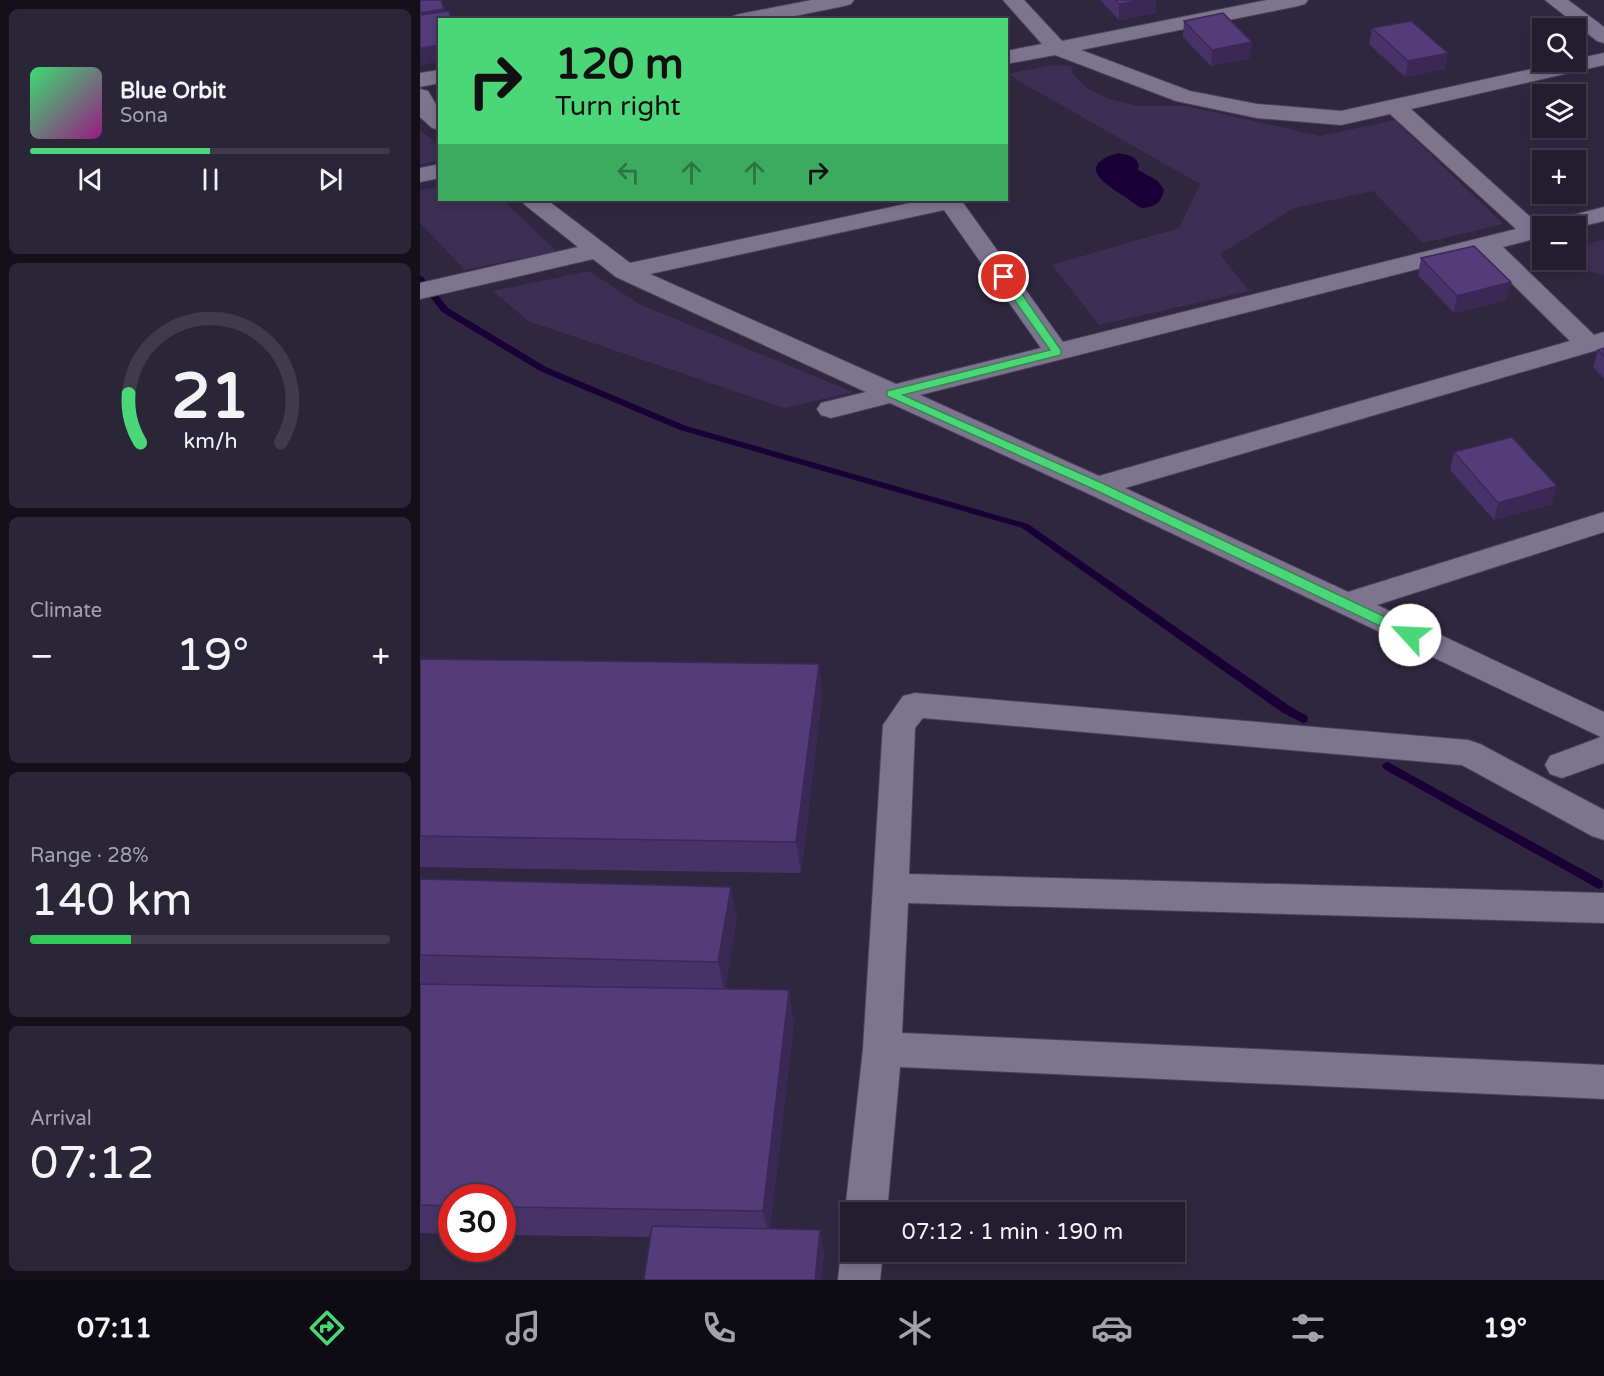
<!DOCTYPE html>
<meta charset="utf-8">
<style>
body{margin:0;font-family:"Varela Round",sans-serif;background:#2b2637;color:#f1f3f6;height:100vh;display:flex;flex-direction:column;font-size:22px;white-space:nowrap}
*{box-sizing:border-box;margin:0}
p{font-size:20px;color:#a3a2aa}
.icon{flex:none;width:33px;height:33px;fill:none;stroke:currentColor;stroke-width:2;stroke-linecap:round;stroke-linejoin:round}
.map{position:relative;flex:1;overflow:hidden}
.panel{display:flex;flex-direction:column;gap:9px;padding:9px;background:#13101a;width:420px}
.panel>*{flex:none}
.guide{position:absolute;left:18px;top:18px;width:570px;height:183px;border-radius:0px;box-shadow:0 3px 9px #0003,0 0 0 2px #403b4b;background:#4bd677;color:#111;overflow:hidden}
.buttons{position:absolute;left:1112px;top:18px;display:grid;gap:12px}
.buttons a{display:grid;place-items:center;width:54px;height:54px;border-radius:0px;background:#231d2f;box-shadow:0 3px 9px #0003,0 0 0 2px #403b4b;font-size:30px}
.speed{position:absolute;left:18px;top:1184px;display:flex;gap:12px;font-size:30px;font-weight:700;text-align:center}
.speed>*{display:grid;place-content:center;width:78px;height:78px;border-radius:50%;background:#231d2f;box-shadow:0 3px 9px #0003,0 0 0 2px #403b4b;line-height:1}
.speed .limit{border:9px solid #d22;background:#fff;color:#111}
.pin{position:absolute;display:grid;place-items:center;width:51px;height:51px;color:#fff;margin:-26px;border:3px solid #fff;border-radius:50%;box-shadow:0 2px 6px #0007}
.me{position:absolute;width:66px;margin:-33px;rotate:295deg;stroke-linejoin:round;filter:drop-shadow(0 0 4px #0008)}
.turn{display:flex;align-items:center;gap:21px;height:126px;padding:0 18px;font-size:27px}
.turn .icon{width:78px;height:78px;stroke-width:2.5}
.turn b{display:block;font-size:42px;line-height:51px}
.lanes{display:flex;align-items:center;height:57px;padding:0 18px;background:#0003;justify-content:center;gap:30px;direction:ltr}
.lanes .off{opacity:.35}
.big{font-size:45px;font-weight:600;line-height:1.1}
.panel .card{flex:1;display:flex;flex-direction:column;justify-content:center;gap:9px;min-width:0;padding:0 21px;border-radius:9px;background:#2b2637}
.panel .dial{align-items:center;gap:0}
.dial svg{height:156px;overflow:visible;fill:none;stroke:#403b4b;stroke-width:7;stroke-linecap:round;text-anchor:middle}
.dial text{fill:#f1f3f6;stroke:none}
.song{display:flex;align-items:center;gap:18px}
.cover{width:72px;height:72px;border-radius:9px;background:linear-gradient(135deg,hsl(140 70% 55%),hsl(310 70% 35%))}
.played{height:6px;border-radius:3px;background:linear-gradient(90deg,#4bd677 50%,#403b4b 50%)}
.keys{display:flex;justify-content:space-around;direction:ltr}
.heat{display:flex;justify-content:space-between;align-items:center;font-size:33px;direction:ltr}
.charge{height:9px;border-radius:4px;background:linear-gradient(90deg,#34c759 28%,#403b4b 0)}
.trip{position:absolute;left:420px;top:1202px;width:345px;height:60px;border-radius:0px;background:#231d2f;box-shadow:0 3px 9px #0003,0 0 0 2px #403b4b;font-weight:600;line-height:60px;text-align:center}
.tab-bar{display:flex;height:96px;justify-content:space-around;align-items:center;background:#0e0c13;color:#a3a2aa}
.tab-bar .icon{width:42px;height:42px}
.tab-bar .current{color:#4bd677}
.tab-bar b{font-size:27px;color:#f1f3f6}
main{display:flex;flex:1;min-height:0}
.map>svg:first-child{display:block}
.green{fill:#3d2e54}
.water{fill:#190035}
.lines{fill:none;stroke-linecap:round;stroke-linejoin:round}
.stream{fill:#190035;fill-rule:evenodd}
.street-casing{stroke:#4b4358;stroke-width:2}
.street{fill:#7d7490;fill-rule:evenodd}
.wall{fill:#483369}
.shaded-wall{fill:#3b2955}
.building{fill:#543b7a;stroke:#3b2955;stroke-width:1.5}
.route{fill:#4bd677;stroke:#318b4d;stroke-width:1.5}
</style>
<main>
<section class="panel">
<div class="card">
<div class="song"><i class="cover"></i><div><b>Blue Orbit</b><p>Sona</p></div></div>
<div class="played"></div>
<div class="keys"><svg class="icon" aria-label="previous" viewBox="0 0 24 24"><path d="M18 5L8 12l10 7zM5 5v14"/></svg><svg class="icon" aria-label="pause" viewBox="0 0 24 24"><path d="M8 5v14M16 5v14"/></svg><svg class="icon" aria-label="next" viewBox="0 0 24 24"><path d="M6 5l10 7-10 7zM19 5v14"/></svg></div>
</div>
<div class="card dial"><svg viewBox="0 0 100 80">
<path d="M14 69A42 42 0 1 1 86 69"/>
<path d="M14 69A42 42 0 0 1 8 44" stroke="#4bd677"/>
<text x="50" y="56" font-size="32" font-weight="700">21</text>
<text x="50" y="72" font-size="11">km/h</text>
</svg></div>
<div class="card"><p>Climate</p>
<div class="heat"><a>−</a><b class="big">19°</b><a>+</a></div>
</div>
<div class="card"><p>Range · 28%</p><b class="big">140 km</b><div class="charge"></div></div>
<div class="card"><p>Arrival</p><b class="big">07:12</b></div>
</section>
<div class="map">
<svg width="1184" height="1280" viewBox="0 0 1184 1280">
<rect width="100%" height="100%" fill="#2f273f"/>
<g class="green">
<polygon points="633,65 651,66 653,74 667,88 689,99 718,106 766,106 900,136 975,120 1083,224 1003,243 953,191 874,208 800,254 829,291 679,325 632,265 759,228 780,184 587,74"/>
<polygon points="0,130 19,145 19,160 0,165"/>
<polygon points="19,187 20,200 83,200 136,251 45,270 0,223 0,190"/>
<polygon points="1184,240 1184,275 1110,258 1122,255 1122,260 1155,260 1155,247"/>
<polygon points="169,271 219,304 433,392 365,408 108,321 73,291"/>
</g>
<path class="water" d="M698 153C707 155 715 155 719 165L718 170 738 181 744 190C741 203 735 207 722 208 715 205 709 199 702 195 681 181 658 165 698 153Z"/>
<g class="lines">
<g class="stream">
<polygon points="0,276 3,277 28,308 126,367 266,426 608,524 871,707 887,716 888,719 887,722 883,723 863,713 602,528 260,430 120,371 22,312 0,284"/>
<polygon points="968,762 1183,881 1183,887 1179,889 1175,887 964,769 962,766 964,763"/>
</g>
<defs>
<g id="street">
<polygon points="392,0 434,0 431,4 424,6 355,20 310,20 313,16 320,14"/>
<path d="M583 0H604L642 41 847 0H888L885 4 878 6 661 50 770 91 837 104 921 111 1144 62H1155V59L1184 53V65L991 109 1118 224 1184 207V221L1155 228 1122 226V237L1083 247 1174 335 1184 332V348L705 488 928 592 1184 512V532L957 605 1184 712V763L1142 778 1130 774 1125 765 1130 756 1181 737 667 493 470 403 411 418 401 415 397 409 401 403 446 392 196 277 173 259 0 299V283L158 247 105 205 101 200H127L210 263 504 200H541L643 342 1096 229 970 114 921 125 837 118 756 101 635 55 586 64V51L622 44ZM524 210 621 348 476 384 230 274ZM1061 253 1150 341 679 476 500 395Z"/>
<polygon points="1125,0 1148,0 1184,27 1184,43 1177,41"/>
<polygon points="20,70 20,83 0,87 0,73"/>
<polygon points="0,89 8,91 20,111 20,130 12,128 0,117"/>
<polygon points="20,164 20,178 0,182 0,168"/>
<polygon points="495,693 1048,740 1060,744 1184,810 1184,840 1172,836 1042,765 503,718 495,728 489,874 1184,893 1184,923 488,903 482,1033 1184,1065 1184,1099 480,1067 467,1212 430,1212 430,1224 425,1212 443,1049 463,725 483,696"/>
<polygon points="430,1235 430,1251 463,1251 460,1280 418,1280 421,1251 427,1237"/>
</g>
</defs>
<use href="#street" class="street-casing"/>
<use href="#street" class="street"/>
</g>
<g class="wall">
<polygon points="680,0 736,0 736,13 699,20"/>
<polygon points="764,21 830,58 791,66 763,37"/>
<polygon points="952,28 1025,69 985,77 949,44"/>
<polygon points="1001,258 1086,300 1034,313 998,275"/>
<polygon points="1184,348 1184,378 1173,367 1178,350"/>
<polygon points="1034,452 1132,504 1074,520 1030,470"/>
<polygon points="0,659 399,664 402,697 381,873 0,867"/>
<polygon points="0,879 317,918 305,989 374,1021 350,1229 404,1252 401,1280 224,1280 231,1237 82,1235 82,1197 32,1197 32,1234 0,1233"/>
</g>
<g class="shaded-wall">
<polygon points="723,0 736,0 736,13 699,20 699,4"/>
<polygon points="24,9 27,20 0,29 0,13"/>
<polygon points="832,42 830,58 791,66 792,50"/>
<polygon points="20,45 20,61 2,65 0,57 0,48"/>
<polygon points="1028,53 1025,69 985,77 988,61"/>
<polygon points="1091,282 1086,300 1034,313 1037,296"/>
<polygon points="1137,486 1132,504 1074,520 1078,503"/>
<polygon points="399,664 402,697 381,873 376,842"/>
<polygon points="311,887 317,918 305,993 298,962"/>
<polygon points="369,990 374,1021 349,1240 343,1211"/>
<polygon points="400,1230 404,1252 401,1280 395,1280"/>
</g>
<g class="building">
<polygon points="0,0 21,0 24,9 0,13"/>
<polygon points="695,0 723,0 699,4"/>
<polygon points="29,11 32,20 20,20 20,45 0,48 0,15"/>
<polygon points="803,13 832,42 792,50 764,21"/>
<polygon points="991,21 1028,53 988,61 952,28"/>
<polygon points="1054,246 1091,282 1037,296 1001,258"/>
<polygon points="1184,348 1184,356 1178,350"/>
<polygon points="1092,437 1137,486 1078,503 1034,452"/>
<polygon points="0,659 399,664 376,842 0,836"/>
<polygon points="0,879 311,887 298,962 0,955"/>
<polygon points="0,984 369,990 343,1211 82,1207 82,1197 32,1197 32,1206 0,1205"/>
<polygon points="232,1226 400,1230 395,1280 224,1280"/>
</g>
<polygon class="route" points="584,273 588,274 641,350 641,355 483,395 682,483 995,631 997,635 995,638 985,638 673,489 467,396 467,391 630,350 578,277"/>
</svg>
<div class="buttons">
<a><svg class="icon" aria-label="search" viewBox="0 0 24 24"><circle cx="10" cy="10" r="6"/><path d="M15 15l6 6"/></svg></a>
<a><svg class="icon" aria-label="layers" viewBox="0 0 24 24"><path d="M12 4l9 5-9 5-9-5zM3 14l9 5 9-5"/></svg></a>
<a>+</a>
<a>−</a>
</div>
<div class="speed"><div class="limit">30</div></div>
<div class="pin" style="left:584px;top:277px;background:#d93025"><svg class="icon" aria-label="arrive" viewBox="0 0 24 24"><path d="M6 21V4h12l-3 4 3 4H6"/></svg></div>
<svg class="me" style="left:990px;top:635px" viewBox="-20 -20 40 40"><circle r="19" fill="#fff"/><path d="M0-13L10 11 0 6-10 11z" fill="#4bd677"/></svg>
<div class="trip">07:12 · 1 min · 190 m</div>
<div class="guide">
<div class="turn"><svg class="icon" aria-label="right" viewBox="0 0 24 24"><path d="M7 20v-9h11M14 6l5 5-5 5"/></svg><div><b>120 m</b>Turn right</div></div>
<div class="lanes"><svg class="icon off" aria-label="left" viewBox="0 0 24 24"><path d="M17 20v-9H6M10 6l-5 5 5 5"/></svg><svg class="icon off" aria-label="ahead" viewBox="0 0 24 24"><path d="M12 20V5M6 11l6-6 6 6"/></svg><svg class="icon off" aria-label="ahead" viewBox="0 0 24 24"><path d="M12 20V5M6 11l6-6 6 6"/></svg><svg class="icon" aria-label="right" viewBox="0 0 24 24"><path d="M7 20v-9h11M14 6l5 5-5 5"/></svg></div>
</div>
</div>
</main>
<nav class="tab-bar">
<b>07:11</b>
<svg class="icon current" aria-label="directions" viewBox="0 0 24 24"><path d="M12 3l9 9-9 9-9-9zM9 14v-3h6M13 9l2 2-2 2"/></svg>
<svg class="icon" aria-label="music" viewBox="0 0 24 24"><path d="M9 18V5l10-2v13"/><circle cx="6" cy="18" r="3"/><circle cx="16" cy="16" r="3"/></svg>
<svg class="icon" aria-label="phone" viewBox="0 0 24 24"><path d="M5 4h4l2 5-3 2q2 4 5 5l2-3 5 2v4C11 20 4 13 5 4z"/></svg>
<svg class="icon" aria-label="climate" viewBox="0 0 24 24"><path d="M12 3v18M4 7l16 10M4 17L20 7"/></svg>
<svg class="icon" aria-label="car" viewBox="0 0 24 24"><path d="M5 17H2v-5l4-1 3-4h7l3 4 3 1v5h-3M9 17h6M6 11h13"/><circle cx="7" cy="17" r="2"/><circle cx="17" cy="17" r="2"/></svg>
<svg class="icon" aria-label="filters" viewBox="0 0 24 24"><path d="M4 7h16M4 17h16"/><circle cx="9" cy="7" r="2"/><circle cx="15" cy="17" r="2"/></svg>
<b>19°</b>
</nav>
